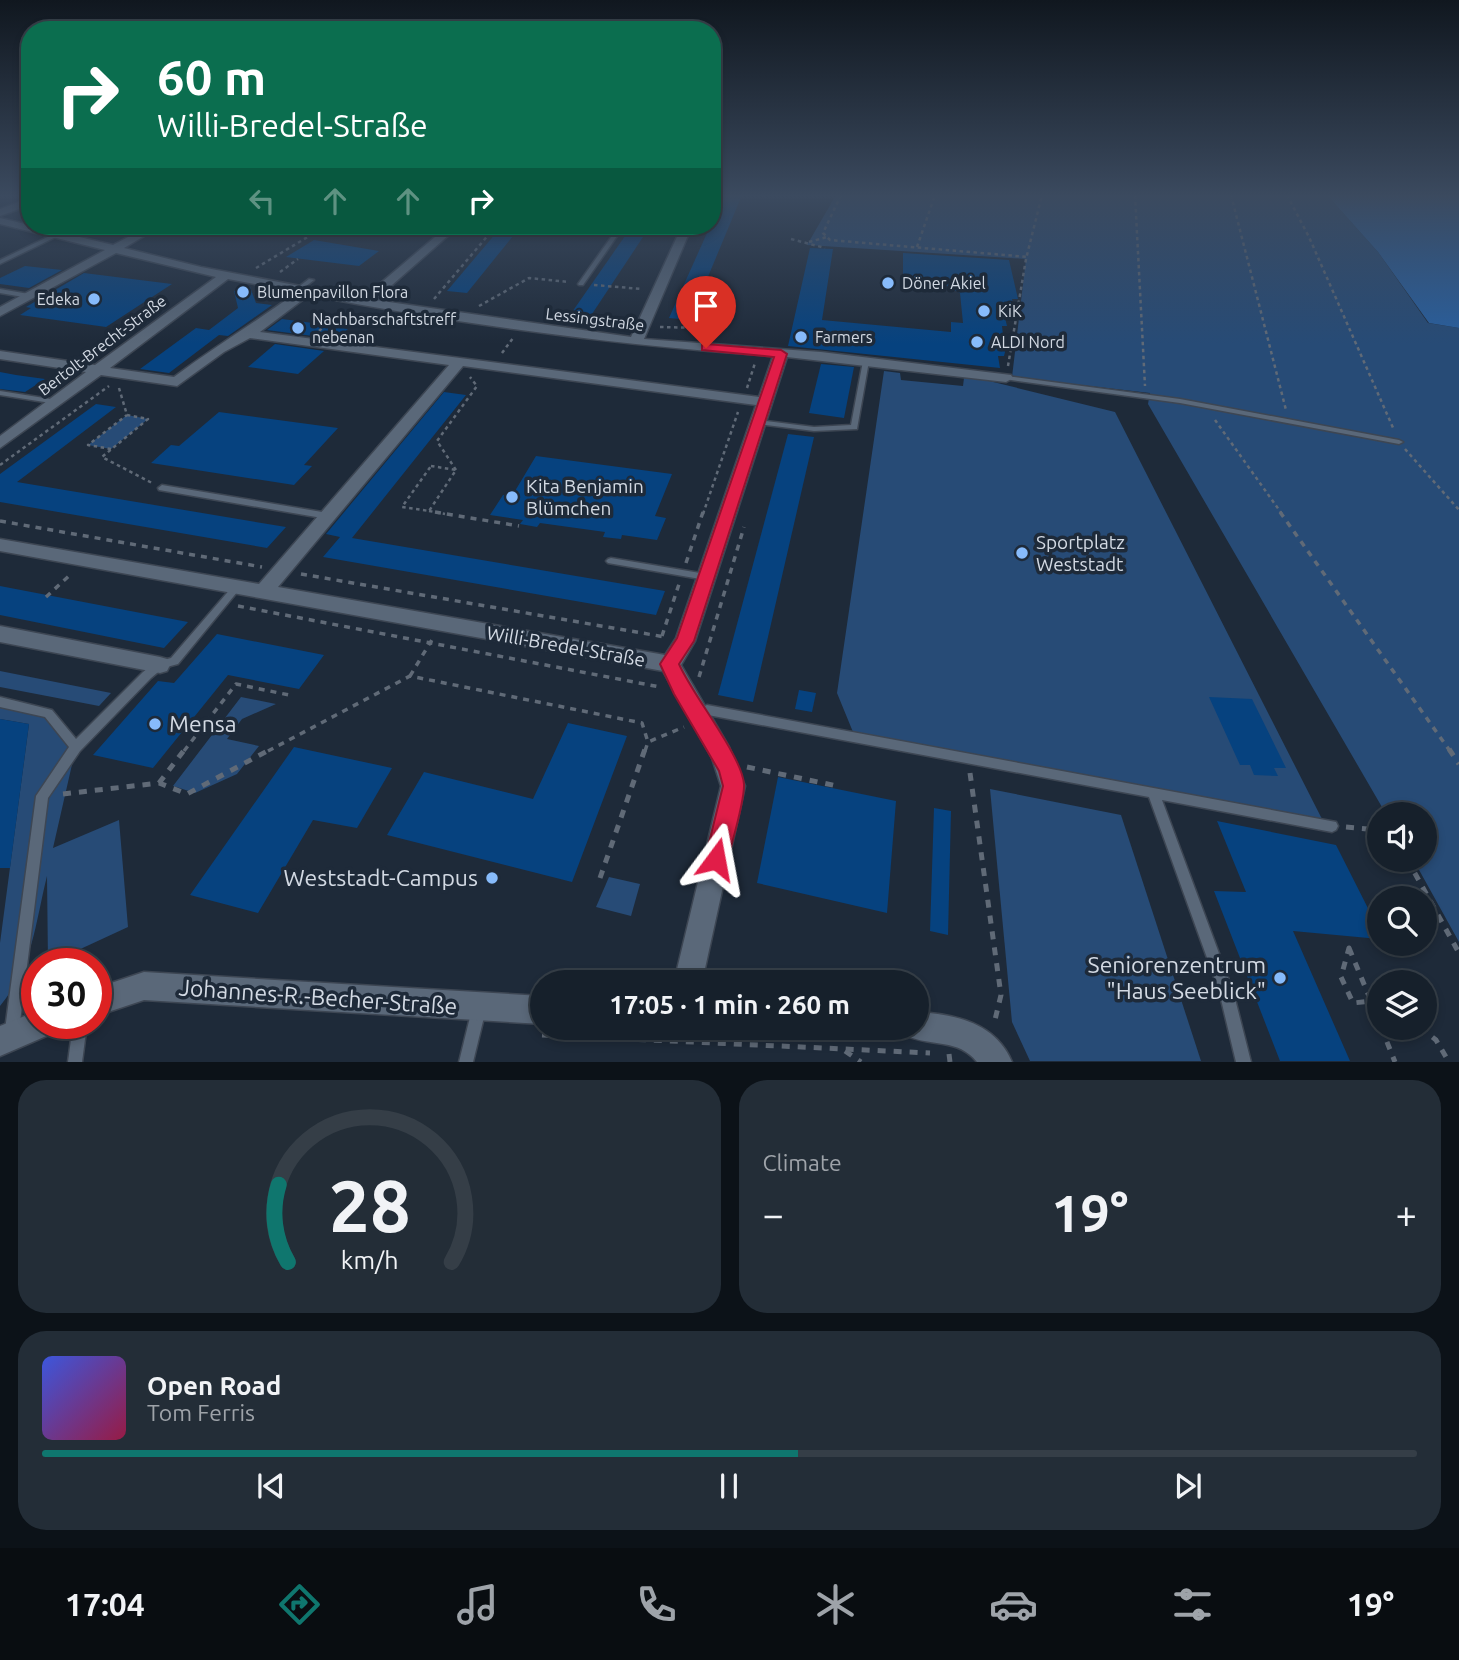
<!DOCTYPE html>
<meta charset="utf-8">
<style>
body{margin:0;font-family:Ubuntu,sans-serif;background:#232d37;color:#f1f3f6;height:100vh;display:flex;flex-direction:column;font-size:26px;white-space:nowrap}
*{box-sizing:border-box;margin:0}
p{font-size:23px;color:#9ea3a9}
.icon{flex:none;width:38px;height:38px;fill:none;stroke:currentColor;stroke-width:2;stroke-linecap:round;stroke-linejoin:round}
.map{position:relative;height:1062px;overflow:hidden}
.details{display:flex;flex-direction:column;gap:18px;padding:18px;background:#0c1218;flex:1}
.details>*{flex:none}
.top-card{position:absolute;left:21px;top:21px;width:700px;height:214px;border-radius:28px;box-shadow:0 4px 10px #0003,0 0 0 2px #353e47;background:#0b6e4f;color:#fff;overflow:hidden}
.controls{position:absolute;left:1367px;top:802px;display:grid;gap:14px}
.controls a{display:grid;place-items:center;width:70px;height:70px;border-radius:50%;background:#16202b;box-shadow:0 4px 10px #0003,0 0 0 2px #353e47;font-size:35px}
.speed{position:absolute;left:21px;top:948px;display:flex;gap:14px;font-size:35px;font-weight:700;text-align:center}
.speed>*{display:grid;place-content:center;width:91px;height:91px;border-radius:50%;background:#16202b;box-shadow:0 4px 10px #0003,0 0 0 2px #353e47;line-height:1}
.speed .limit{border:10px solid #d22;background:#fff;color:#111}
.pin{position:absolute;display:grid;place-items:center;width:60px;height:60px;color:#fff;margin:-72px -30px;border-radius:50% 50% 50% 0;rotate:-45deg;box-shadow:0 0 7px #0007}
.pin .icon{rotate:45deg}
.me{position:absolute;width:77px;margin:-38px;rotate:13deg;stroke-linejoin:round;filter:drop-shadow(0 0 5px #0008)}
.turn{display:flex;align-items:center;gap:24px;height:147px;padding:0 21px;font-size:32px}
.turn .icon{width:91px;height:91px;stroke-width:2.5}
.turn b{display:block;font-size:49px;line-height:60px}
.lanes{display:flex;align-items:center;height:66px;padding:0 21px;background:#0003;justify-content:center;gap:35px;direction:ltr}
.lanes .off{opacity:.35}
.big{font-size:52px;font-weight:700;line-height:1.1}
.details .card{flex:1;display:flex;flex-direction:column;justify-content:center;gap:10px;min-width:0;padding:0 24px;border-radius:28px;background:#232d37}
.details .dial{align-items:center;gap:0}
.dial svg{height:182px;overflow:visible;fill:none;stroke:#353e47;stroke-width:7;stroke-linecap:round;text-anchor:middle}
.dial text{fill:#f1f3f6;stroke:none}
.song{display:flex;align-items:center;gap:21px}
.cover{width:84px;height:84px;border-radius:10px;background:linear-gradient(135deg,hsl(230 70% 55%),hsl(340 70% 35%))}
.played{height:7px;border-radius:4px;background:linear-gradient(90deg,#0f766e 55%,#353e47 55%)}
.keys{display:flex;justify-content:space-around;direction:ltr}
.heat{display:flex;justify-content:space-between;align-items:center;font-size:38px;direction:ltr}
.details .tiles{flex:1;display:grid;gap:18px;grid-template-columns:1fr 1fr}
.card:last-child{grid-column:span 2}
.trip{position:absolute;left:530px;top:970px;width:399px;height:70px;border-radius:35px;background:#16202b;box-shadow:0 4px 10px #0003,0 0 0 2px #353e47;font-weight:700;line-height:70px;text-align:center}
.tabs{display:flex;height:112px;justify-content:space-around;align-items:center;background:#090d11;color:#9ea3a9}
.tabs .icon{width:49px;height:49px}
.tabs .active{color:#0f766e}
.tabs b{font-size:32px;color:#f1f3f6}
.map>svg:first-child{display:block}
.green{fill:#274b76}
.water{fill:#295f9e}
.building{fill:#06427f}
.lines{fill:none;stroke-linecap:round;stroke-linejoin:round}
.service-casing{stroke:#3d4653;stroke-width:3}
.minor-casing{stroke:#3d4653;stroke-width:3}
.path-far2{stroke:#606a77;stroke-width:2.5;stroke-dasharray:3.5 3.5;stroke-linecap:butt}
.path-far1{stroke:#606a77;stroke-width:3.5;stroke-dasharray:6 6;stroke-linecap:butt}
.path{stroke:#606a77;stroke-width:5;stroke-dasharray:8 8;stroke-linecap:butt}
.service{fill:#5a6879;fill-rule:evenodd}
.minor{fill:#5a6879;fill-rule:evenodd}
.route{fill:#e11d48;stroke:#92132f;stroke-width:2}
.poi-dot{fill:#87bbfb;stroke:#1e2a39;stroke-width:2.5}
.labels{text-anchor:middle;stroke-width:7;stroke-linejoin:round;paint-order:stroke}
.far-poi-label{font-size:16px;fill:#d2d9e3;stroke:#1e2a39;text-anchor:start}
.far-street-label{font-size:16px;fill:#d2d9e3;stroke:#1e2a39}
.poi-label{font-size:19px;fill:#d2d9e3;stroke:#1e2a39;text-anchor:start}
.street-label{font-size:19px;fill:#d2d9e3;stroke:#1e2a39}
.near-poi-label{font-size:23px;fill:#d2d9e3;stroke:#1e2a39;text-anchor:end}
.near-street-label{font-size:23px;fill:#d2d9e3;stroke:#1e2a39}
</style>
<div class="map">
<svg width="1459" height="1062" viewBox="0 0 1459 1062">
<rect width="100%" height="100%" fill="#1e2a39"/>
<g class="green">
<polygon points="836,195 1327,195 1378,252 1428,323 1459,328 1459,942 1413,859 1424,859 1424,814 1386,814 1148,404 1150,393 1012,377 1026,259 807,245"/>
<polygon points="884,371 900,373 901,380 963,386 964,378 985,380 1115,412 1322,819 853,732 837,693"/>
<polygon points="127,415 148,419 111,449 88,445"/>
<polygon points="0,671 111,693 99,706 0,687"/>
<polygon points="241,697 276,704 242,719 227,739 259,746 237,774 195,793 173,786"/>
<path d="M0 702 48 713 76 747 53 848 119 820 128 927 48 964 47 876C35 924 33 966 0 1006V943L29 724 0 719Z"/>
<polygon points="990,789 1121,815 1201,1061 1030,1061 1012,1022"/>
<polygon points="609,877 640,884 631,916 596,907"/>
</g>
<polygon class="water" points="1327,195 1459,195 1459,328 1429,323 1378,252"/>
<g class="building">
<polygon points="724,195 742,195 690,320 669,318"/>
<polygon points="502,226 521,226 467,293 447,291"/>
<polygon points="632,226 649,228 590,317 570,315"/>
<polygon points="314,240 379,251 359,266 286,257"/>
<polygon points="810,248 833,249 822,320 951,332 951,322 963,323 960,293 940,282 903,280 903,253 1009,260 1018,299 1012,299 1014,309 1003,309 1007,326 1002,326 1005,352 1004,356 998,356 1000,368 788,346"/>
<polygon points="25,266 62,270 29,288 0,284 0,278"/>
<polygon points="84,273 172,284 106,327 20,315 31,308 26,307"/>
<polygon points="250,287 256,303 272,305 228,336 219,335 169,373 140,369 196,328 209,330 238,308 234,291"/>
<polygon points="282,319 321,324 319,325 348,329 336,339 267,330"/>
<polygon points="275,344 324,351 298,374 248,367"/>
<polygon points="821,364 854,367 844,418 809,413"/>
<polygon points="0,372 16,375 45,379 25,392 0,389"/>
<polygon points="444,392 466,395 352,538 665,591 656,615 323,557 340,537 326,534"/>
<polygon points="96,404 116,407 17,482 286,527 267,548 0,502 0,474"/>
<polygon points="219,412 338,428 304,465 312,466 294,485 151,463 171,445 179,446"/>
<polygon points="788,434 814,437 753,702 718,695"/>
<polygon points="536,456 672,474 655,516 666,518 657,540 622,535 621,539 603,537 605,532 540,523 537,527 520,524 523,520 490,515 503,495 512,496"/>
<polygon points="0,586 120,609 188,622 164,648 129,641 0,615"/>
<polygon points="217,634 324,655 299,689 228,675 153,768 93,755 158,681 174,683"/>
<polygon points="799,690 816,693 812,712 795,709"/>
<polygon points="1209,697 1252,699 1286,768 1274,768 1278,776 1254,775 1250,765 1240,765"/>
<polygon points="0,719 29,724 10,868 0,868"/>
<polygon points="568,723 627,736 572,882 387,835 424,772 533,799"/>
<polygon points="294,747 392,768 357,828 313,820 258,913 190,895"/>
<polygon points="778,777 896,801 887,913 757,883"/>
<polygon points="934,808 951,811 948,935 930,931"/>
<polygon points="1217,821 1336,845 1379,930 1379,939 1293,931 1350,1061 1280,1061 1214,891 1246,892"/>
</g>
<g class="lines">
<defs>
<g id="service">
<polygon points="83,226 90,226 66,237 61,236"/>
<polygon points="619,226 624,226 583,285 579,285 578,284"/>
<polygon points="58,232 61,234 60,235 0,264 0,260"/>
<polygon points="309,279 314,280 301,290 297,290 297,288"/>
<polygon points="0,289 29,294 32,296 29,298 0,293"/>
<polygon points="866,359 869,361 857,429 814,431 758,424 754,422 758,420 814,427 851,425 863,361"/>
<polygon points="1006,376 1180,399 1399,440 1403,442 1399,444 1180,403 1004,379 1004,377"/>
<polygon points="0,391 57,400 61,402 57,404 0,395"/>
<polygon points="162,485 328,513 332,516 328,519 159,490 158,488"/>
<polygon points="611,558 706,574 709,575 711,577 709,579 706,580 608,563 606,561 608,559"/>
<polygon points="235,585 238,587 240,589 238,591 178,664 163,668 151,678 80,751 48,798 19,1030 17,1035 12,1037 7,1035 5,1030 36,796 69,747 45,717 0,707 0,697 52,710 76,739 143,672 156,662 171,658 232,587"/>
<polygon points="707,705 1336,822 1338,826 1336,830 1332,832 1162,800 1233,991 1251,1062 1236,1062 1219,991 1149,797 708,715 698,719 694,717 693,714 694,711"/>
<polygon points="479,1002 484,1004 486,1009 473,1062 459,1062 472,1009 474,1004"/>
<polygon points="73,1024 87,1024 82,1062 68,1062"/>
</g>
<g id="minor">
<polygon points="30,198 30,205 0,216 0,209"/>
<path d="M0 218 113 245 149 226H161L124 248 201 267 363 298 448 226H459L375 300 631 337 682 226H692L644 339 821 352 1011 375 1013 378 1006 382 787 357 695 641 681 665 729 747 745 786 702 982H674L721 786 712 758 663 671 0 551V539L259 584 449 365 250 338 224 352 177 386 101 375 0 448V436L86 372 0 359V351L95 365 216 277 116 253 0 316V307L105 250 0 224ZM228 279 297 292C256 322 214 347 174 377L110 368ZM309 295C463 325 617 345 773 356L759 397 260 332ZM463 366 756 405 676 638 665 655 278 587Z"/>
<polygon points="0,626 160,657 167,659 170,665 167,671 160,673 0,642"/>
<polygon points="144,972 542,996 542,1024 144,1000 96,1016 96,988"/>
<polygon points="37,1011 37,1024 55,1024 51,1034 0,1056 0,1026"/>
<path d="M917 1012C955 1014 996 1023 1012 1062H977C958 1038 932 1047 907 1036L903 1027H917Z"/>
</g>
</defs>
<use href="#service" class="service-casing"/>
<use href="#minor" class="minor-casing"/>
<g class="path-far2">
<polyline points="841,195 823,233 830,240 1028,257"/>
<polyline points="1135,195 1145,386"/>
<polyline points="1231,195 1286,410"/>
<polyline points="1287,195 1309,237 1394,430"/>
<polyline points="468,228 494,229"/>
<polyline points="791,239 825,248"/>
<polyline points="809,242 827,237"/>
<polyline points="917,247 935,195"/>
<polyline points="256,268 326,226"/>
<polyline points="280,272 298,259"/>
<polyline points="594,285 642,289"/>
<polyline points="434,299 496,226"/>
<polyline points="479,306 529,278 569,282"/>
<polyline points="660,327 704,328"/>
<polyline points="319,331 341,311"/>
<polyline points="502,353 513,338"/>
<polyline points="1008,366 1026,259 1042,195"/>
<polyline points="119,388 127,415 148,419 102,457 152,483"/>
<polyline points="747,388 755,363"/>
<polyline points="1215,420 1282,514"/>
<polyline points="111,449 88,445 127,415"/>
<polyline points="1405,449 1459,510"/>
<polyline points="0,465 109,386"/>
<polygon points="431,466 456,470 429,511 402,507"/>
<polyline points="456,470 437,441 477,386 470,377"/>
<polyline points="429,511 445,514"/>
<polyline points="703,514 738,412"/>
</g>
<g class="path-far1">
<polyline points="435,512 519,526"/>
<polyline points="1280,512 1450,751"/>
<polyline points="0,521 262,567"/>
<polyline points="686,563 703,512"/>
<polyline points="301,574 665,637"/>
<polyline points="46,597 71,574"/>
<polyline points="238,606 660,687"/>
<polyline points="662,636 679,584"/>
<polyline points="410,676 433,638"/>
<polyline points="699,677 744,527"/>
<polyline points="184,751 236,684 289,695"/>
<polyline points="268,751 410,676 642,723 648,742"/>
<polyline points="645,751 648,742 684,727"/>
</g>
<g class="path">
<polyline points="1449,749 1459,764"/>
<polyline points="747,767 837,786"/>
<polyline points="970,773 1001,995 994,1024"/>
<polyline points="159,783 185,749"/>
<polyline points="63,794 159,783 187,794 271,749"/>
<polyline points="1346,827 1379,830"/>
<polyline points="1407,859 1459,953"/>
<polyline points="600,878 645,749"/>
<polygon points="1349,948 1371,1001 1353,1003 1341,977"/>
<polyline points="1371,1001 1379,1022"/>
<polyline points="1371,1001 1379,1003"/>
<polyline points="1381,1027 1395,1062"/>
<polyline points="1420,1027 1436,1040 1449,1062"/>
<polyline points="542,1035 930,1053"/>
<polyline points="845,1051 861,1062"/>
<polyline points="949,1054 950,1062"/>
</g>
<use href="#service" class="service"/>
<use href="#minor" class="minor"/>
</g>
<linearGradient id="sky" x2="0" y2="1"><stop stop-color="#10171f"/><stop offset="0.57" stop-color="#3b4a5f"/><stop offset="1" stop-color="#3b4a5f" stop-opacity="0"/></linearGradient>
<rect width="1459" height="344" fill="url(#sky)"/>
<path class="route" d="M706 344 781 350 787 354 694 641 679 664C693 696 742 756 744 784 745 801 732 841 728 859L724 867 716 870 708 867 705 859 723 786 719 771 674 694 660 664 677 638 774 357 702 350V345Z"/>
<g class="poi-dot">
<circle cx="888" cy="283" r="7"/>
<circle cx="243" cy="292" r="7"/>
<circle cx="94" cy="299" r="7"/>
<circle cx="984" cy="311" r="7"/>
<circle cx="298" cy="328" r="7"/>
<circle cx="801" cy="337" r="7"/>
<circle cx="977" cy="342" r="7"/>
<circle cx="512" cy="497" r="7"/>
<circle cx="1022" cy="553" r="7"/>
<circle cx="155" cy="724" r="7"/>
<circle cx="492" cy="878" r="7"/>
<circle cx="1280" cy="978" r="7"/>
</g>
<g class="labels">
<g class="far-poi-label">
<text x="902" y="289">Döner Akiel</text>
<text x="257" y="298">Blumenpavillon Flora</text>
<text x="80" y="305" text-anchor="end">Edeka</text>
<text x="998" y="317">KiK</text>
<text x="312" y="325">Nachbarschaftstreff<tspan x="312" dy="18">nebenan</tspan></text>
<text x="815" y="343">Farmers</text>
<text x="991" y="348">ALDI Nord</text>
</g>
<g class="far-street-label">
<text transform="translate(595 319) rotate(7)" y="6">Lessingstraße</text>
<text transform="translate(102 345) rotate(-37)" y="6">Bertolt-Brecht-Straße</text>
</g>
<g class="poi-label">
<text x="526" y="493">Kita Benjamin<tspan x="526" dy="22">Blümchen</tspan></text>
<text x="1036" y="549">Sportplatz<tspan x="1036" dy="22">Weststadt</tspan></text>
</g>
<g class="street-label">
<text transform="translate(566 646) rotate(10)" y="7">Willi-Bredel-Straße</text>
</g>
<g class="near-poi-label">
<text x="169" y="732" text-anchor="start">Mensa</text>
<text x="478" y="886">Weststadt-Campus</text>
<text x="1266" y="973">Seniorenzentrum<tspan x="1266" dy="26">"Haus Seeblick"</tspan></text>
</g>
<g class="near-street-label">
<text transform="translate(318 997) rotate(4)" y="8">Johannes-R.-Becher-Straße</text>
</g>
</g>
</svg>
<div class="controls">
<a><svg class="icon" aria-label="sound" viewBox="0 0 24 24"><path d="M4 9h4l5-4v14l-5-4H4zM17 9q2 3 0 6"/></svg></a>
<a><svg class="icon" aria-label="search" viewBox="0 0 24 24"><circle cx="10" cy="10" r="6"/><path d="M15 15l6 6"/></svg></a>
<a><svg class="icon" aria-label="layers" viewBox="0 0 24 24"><path d="M12 4l9 5-9 5-9-5zM3 14l9 5 9-5"/></svg></a>
</div>
<div class="speed"><div class="limit">30</div></div>
<div class="pin" style="left:706px;top:348px;background:#d93025"><svg class="icon" aria-label="arrive" viewBox="0 0 24 24"><path d="M6 21V4h12l-3 4 3 4H6"/></svg></div>
<svg class="me" style="left:716px;top:859px" viewBox="-20 -20 40 40"><path d="M0-17L14 15 0 8-14 15z" fill="#e11d48" stroke="#fff" stroke-width="4"/></svg>
<div class="trip">17:05 · 1 min · 260 m</div>
<div class="top-card">
<div class="turn"><svg class="icon" aria-label="right" viewBox="0 0 24 24"><path d="M7 20v-9h11M14 6l5 5-5 5"/></svg><div><b>60 m</b>Willi-Bredel-Straße</div></div>
<div class="lanes"><svg class="icon off" aria-label="left" viewBox="0 0 24 24"><path d="M17 20v-9H6M10 6l-5 5 5 5"/></svg><svg class="icon off" aria-label="ahead" viewBox="0 0 24 24"><path d="M12 20V5M6 11l6-6 6 6"/></svg><svg class="icon off" aria-label="ahead" viewBox="0 0 24 24"><path d="M12 20V5M6 11l6-6 6 6"/></svg><svg class="icon" aria-label="right" viewBox="0 0 24 24"><path d="M7 20v-9h11M14 6l5 5-5 5"/></svg></div>
</div>
</div>
<section class="details">
<div class="tiles">
<div class="card dial"><svg viewBox="0 0 100 80">
<path d="M14 69A42 42 0 1 1 86 69"/>
<path d="M14 69A42 42 0 0 1 10 35" stroke="#0f766e"/>
<text x="50" y="56" font-size="32" font-weight="700">28</text>
<text x="50" y="72" font-size="11">km/h</text>
</svg></div>
<div class="card"><p>Climate</p>
<div class="heat"><a>−</a><b class="big">19°</b><a>+</a></div>
</div>
<div class="card">
<div class="song"><i class="cover"></i><div><b>Open Road</b><p>Tom Ferris</p></div></div>
<div class="played"></div>
<div class="keys"><svg class="icon" aria-label="previous" viewBox="0 0 24 24"><path d="M18 5L8 12l10 7zM5 5v14"/></svg><svg class="icon" aria-label="pause" viewBox="0 0 24 24"><path d="M8 5v14M16 5v14"/></svg><svg class="icon" aria-label="next" viewBox="0 0 24 24"><path d="M6 5l10 7-10 7zM19 5v14"/></svg></div>
</div>
</div>
</section>
<nav class="tabs">
<b>17:04</b>
<svg class="icon active" aria-label="directions" viewBox="0 0 24 24"><path d="M12 3l9 9-9 9-9-9zM9 14v-3h6M13 9l2 2-2 2"/></svg>
<svg class="icon" aria-label="music" viewBox="0 0 24 24"><path d="M9 18V5l10-2v13"/><circle cx="6" cy="18" r="3"/><circle cx="16" cy="16" r="3"/></svg>
<svg class="icon" aria-label="phone" viewBox="0 0 24 24"><path d="M5 4h4l2 5-3 2q2 4 5 5l2-3 5 2v4C11 20 4 13 5 4z"/></svg>
<svg class="icon" aria-label="climate" viewBox="0 0 24 24"><path d="M12 3v18M4 7l16 10M4 17L20 7"/></svg>
<svg class="icon" aria-label="car" viewBox="0 0 24 24"><path d="M5 17H2v-5l4-1 3-4h7l3 4 3 1v5h-3M9 17h6M6 11h13"/><circle cx="7" cy="17" r="2"/><circle cx="17" cy="17" r="2"/></svg>
<svg class="icon" aria-label="filters" viewBox="0 0 24 24"><path d="M4 7h16M4 17h16"/><circle cx="9" cy="7" r="2"/><circle cx="15" cy="17" r="2"/></svg>
<b>19°</b>
</nav>
